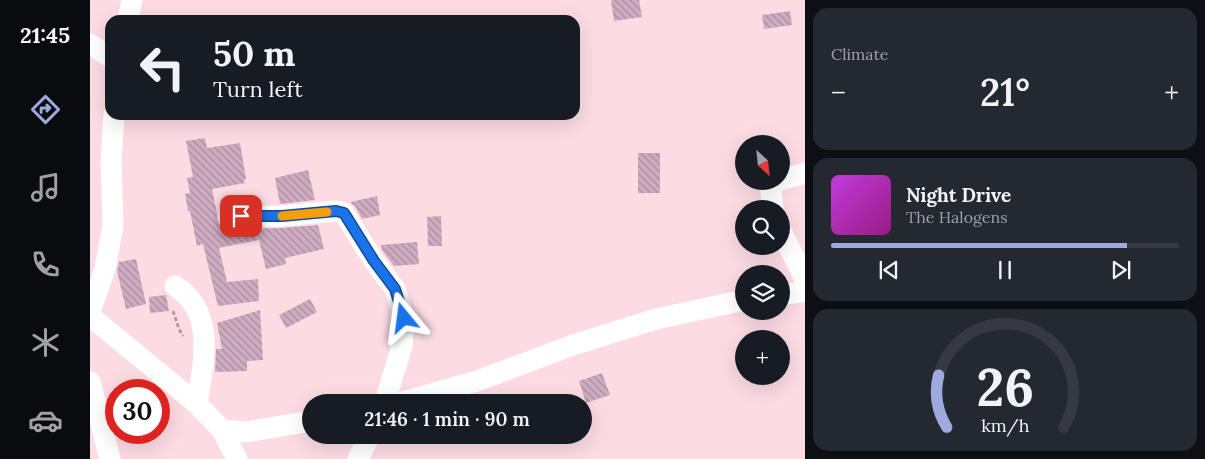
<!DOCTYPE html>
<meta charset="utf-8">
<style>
body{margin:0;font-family:Lora,serif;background:#242831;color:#f1f3f6;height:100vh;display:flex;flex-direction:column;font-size:19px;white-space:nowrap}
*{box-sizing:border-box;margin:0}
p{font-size:16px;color:#9ea1a6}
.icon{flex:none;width:28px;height:28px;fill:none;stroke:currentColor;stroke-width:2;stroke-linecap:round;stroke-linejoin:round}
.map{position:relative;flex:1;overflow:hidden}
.drawer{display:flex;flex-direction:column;gap:8px;padding:8px;background:#0d0f14;width:400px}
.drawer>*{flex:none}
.top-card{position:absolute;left:15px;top:15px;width:475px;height:105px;border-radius:15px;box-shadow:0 5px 20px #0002;background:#171b24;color:#f1f3f6;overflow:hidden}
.needle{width:32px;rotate:153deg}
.controls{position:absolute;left:645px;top:135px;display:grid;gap:10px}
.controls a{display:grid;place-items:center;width:55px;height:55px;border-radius:50%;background:#171b24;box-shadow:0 5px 20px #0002;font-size:25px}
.speed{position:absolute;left:15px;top:379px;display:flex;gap:10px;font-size:25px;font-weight:700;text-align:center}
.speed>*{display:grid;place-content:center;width:65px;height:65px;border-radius:50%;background:#171b24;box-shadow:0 5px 20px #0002;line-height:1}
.speed .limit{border:8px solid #d22;background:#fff;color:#111}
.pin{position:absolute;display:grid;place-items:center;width:42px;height:42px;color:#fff;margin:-21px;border-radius:10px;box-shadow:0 2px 8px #0006}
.me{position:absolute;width:55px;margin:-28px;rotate:344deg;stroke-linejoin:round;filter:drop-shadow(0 0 4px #0008)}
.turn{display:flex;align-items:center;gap:18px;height:105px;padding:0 25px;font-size:22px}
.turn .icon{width:65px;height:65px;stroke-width:2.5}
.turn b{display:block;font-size:35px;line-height:42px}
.big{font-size:38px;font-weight:600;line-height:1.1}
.drawer .widget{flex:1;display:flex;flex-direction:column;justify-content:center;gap:8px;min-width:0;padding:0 18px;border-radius:15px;background:#242831}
.drawer .dial{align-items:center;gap:0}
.dial svg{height:130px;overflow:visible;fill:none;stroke:#363941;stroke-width:7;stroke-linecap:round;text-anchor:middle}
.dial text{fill:#f1f3f6;stroke:none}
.song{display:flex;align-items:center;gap:15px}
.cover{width:60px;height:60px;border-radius:8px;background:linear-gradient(135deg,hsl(290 70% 55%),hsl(310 70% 35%))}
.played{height:5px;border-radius:2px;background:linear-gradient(90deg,#9daade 85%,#363941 85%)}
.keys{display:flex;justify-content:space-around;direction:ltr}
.heat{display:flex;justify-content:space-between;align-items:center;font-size:28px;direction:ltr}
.trip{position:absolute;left:212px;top:394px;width:290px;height:50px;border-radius:25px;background:#171b24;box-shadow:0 5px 20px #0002;font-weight:600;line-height:50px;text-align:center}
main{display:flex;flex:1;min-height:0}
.dock{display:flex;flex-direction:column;width:90px;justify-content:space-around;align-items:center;background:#090b0e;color:#9ea1a6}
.dock .icon{width:35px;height:35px}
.dock .on{color:#9daade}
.dock b{font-size:22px;color:#f1f3f6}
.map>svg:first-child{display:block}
.building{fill:url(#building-back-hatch)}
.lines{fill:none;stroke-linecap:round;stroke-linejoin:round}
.path{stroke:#b3999f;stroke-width:3;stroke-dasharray:4 2.5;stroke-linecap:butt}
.minor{stroke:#fff;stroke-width:21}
.route-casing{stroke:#114b97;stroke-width:12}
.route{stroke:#1a73e8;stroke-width:9}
.slow{stroke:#f59e0b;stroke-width:9}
</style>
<main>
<nav class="dock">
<b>21:45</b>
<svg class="icon on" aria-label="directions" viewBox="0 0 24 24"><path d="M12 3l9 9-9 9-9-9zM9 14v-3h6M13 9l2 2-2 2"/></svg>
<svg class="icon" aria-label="music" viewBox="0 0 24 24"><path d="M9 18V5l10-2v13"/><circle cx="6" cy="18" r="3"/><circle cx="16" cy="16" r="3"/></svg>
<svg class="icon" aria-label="phone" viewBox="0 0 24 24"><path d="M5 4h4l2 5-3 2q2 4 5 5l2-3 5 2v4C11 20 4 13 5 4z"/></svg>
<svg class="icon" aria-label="climate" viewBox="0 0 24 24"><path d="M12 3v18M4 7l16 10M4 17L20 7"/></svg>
<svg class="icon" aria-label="car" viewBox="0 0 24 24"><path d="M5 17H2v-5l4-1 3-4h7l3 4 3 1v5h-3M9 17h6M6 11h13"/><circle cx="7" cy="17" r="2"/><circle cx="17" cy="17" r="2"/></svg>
</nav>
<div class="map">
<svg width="715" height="459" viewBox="0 0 715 459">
<defs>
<pattern id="building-back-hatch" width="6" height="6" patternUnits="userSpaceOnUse" patternTransform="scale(1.25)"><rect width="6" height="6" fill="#ceacc0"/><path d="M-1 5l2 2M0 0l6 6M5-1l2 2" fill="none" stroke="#a98c9d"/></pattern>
</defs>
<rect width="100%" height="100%" fill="#fcdbe3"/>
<g class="building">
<polygon points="521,0 549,0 552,17 524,21"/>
<polygon points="700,11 702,25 674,29 672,15"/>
<polygon points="115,138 117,148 150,143 156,179 154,180 155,183 122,189 127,213 127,218 132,233 151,229 192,228 228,225 234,249 195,258 196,264 176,269 169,240 129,248 137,282 168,279 169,301 128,306 113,244 107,246 100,211 98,211 95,194 100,193 97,178 103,177 96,141"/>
<rect x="548" y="153" width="22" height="40"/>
<polygon points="218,170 225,200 190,204 185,178"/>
<polygon points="287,196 290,215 272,219 265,206 261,203 261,202"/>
<polygon points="351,216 352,246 338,246 337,217"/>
<polygon points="327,242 329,264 304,266 292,250 291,245"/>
<polygon points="46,259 56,304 36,309 27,271 29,262"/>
<polygon points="76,295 79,311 60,313 59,297"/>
<polygon points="220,299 227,312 196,328 189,315"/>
<polygon points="170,310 173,360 157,361 157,371 125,372 126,349 132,349 127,323"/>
<polygon points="512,373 520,395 496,403 489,381"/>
</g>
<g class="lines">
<polyline class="path" points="83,311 89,329 93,336"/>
<g class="minor">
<polyline points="38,20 42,0"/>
<polyline points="0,44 20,57"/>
<polyline points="691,180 715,173"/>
<polyline points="683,209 680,183 685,181"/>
<polyline points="139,217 192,216 246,211 254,213 284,261 305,289 314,318 312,346 295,402"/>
<polyline points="691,231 715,279"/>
<path d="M85 286C127 312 113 364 107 404"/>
<polyline points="691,295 715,291"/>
<polyline points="0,312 15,269 23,225 21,161 24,115"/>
<polyline points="0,316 107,404 132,430 156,432 221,421"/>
<polyline points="0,382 20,459"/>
<polyline points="312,402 387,381 483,345 566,319 654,300"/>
<polyline points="132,430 147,459"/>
<polyline points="268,459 280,435"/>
</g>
</g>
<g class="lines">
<defs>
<polyline id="route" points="151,216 192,216 246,211 254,213 284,261 305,289 314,318"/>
</defs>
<use href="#route" class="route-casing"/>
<use href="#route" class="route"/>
<polyline class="slow" points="192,216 237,212"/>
</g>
</svg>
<div class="controls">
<a><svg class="needle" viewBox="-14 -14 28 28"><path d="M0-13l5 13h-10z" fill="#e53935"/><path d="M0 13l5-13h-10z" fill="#9ea1a6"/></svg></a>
<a><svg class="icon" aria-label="search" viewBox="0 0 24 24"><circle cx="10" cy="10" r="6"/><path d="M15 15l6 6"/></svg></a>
<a><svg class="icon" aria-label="layers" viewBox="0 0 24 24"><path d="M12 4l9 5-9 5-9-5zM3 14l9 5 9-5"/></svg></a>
<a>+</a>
</div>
<div class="speed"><div class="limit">30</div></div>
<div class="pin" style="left:151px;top:216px;background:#d93025"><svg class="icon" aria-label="arrive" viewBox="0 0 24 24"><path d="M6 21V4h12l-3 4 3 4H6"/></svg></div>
<svg class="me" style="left:314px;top:318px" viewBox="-20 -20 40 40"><path d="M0-17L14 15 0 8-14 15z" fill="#1a73e8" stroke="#fff" stroke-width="4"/></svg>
<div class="trip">21:46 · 1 min · 90 m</div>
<div class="top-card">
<div class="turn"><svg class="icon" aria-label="left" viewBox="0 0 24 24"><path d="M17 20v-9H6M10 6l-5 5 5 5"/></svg><div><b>50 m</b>Turn left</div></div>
</div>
</div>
<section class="drawer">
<div class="widget"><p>Climate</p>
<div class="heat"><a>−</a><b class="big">21°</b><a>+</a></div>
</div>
<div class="widget">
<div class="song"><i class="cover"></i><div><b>Night Drive</b><p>The Halogens</p></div></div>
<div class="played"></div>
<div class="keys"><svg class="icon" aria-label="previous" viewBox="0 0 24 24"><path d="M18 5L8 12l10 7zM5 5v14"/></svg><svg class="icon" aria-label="pause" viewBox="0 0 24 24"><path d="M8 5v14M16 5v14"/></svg><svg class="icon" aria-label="next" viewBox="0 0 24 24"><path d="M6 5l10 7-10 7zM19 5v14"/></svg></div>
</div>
<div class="widget dial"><svg viewBox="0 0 100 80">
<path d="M14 69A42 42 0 1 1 86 69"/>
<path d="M14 69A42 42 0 0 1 9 37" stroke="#9daade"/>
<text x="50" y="56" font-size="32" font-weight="700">26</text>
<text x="50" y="72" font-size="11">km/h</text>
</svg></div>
</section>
</main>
